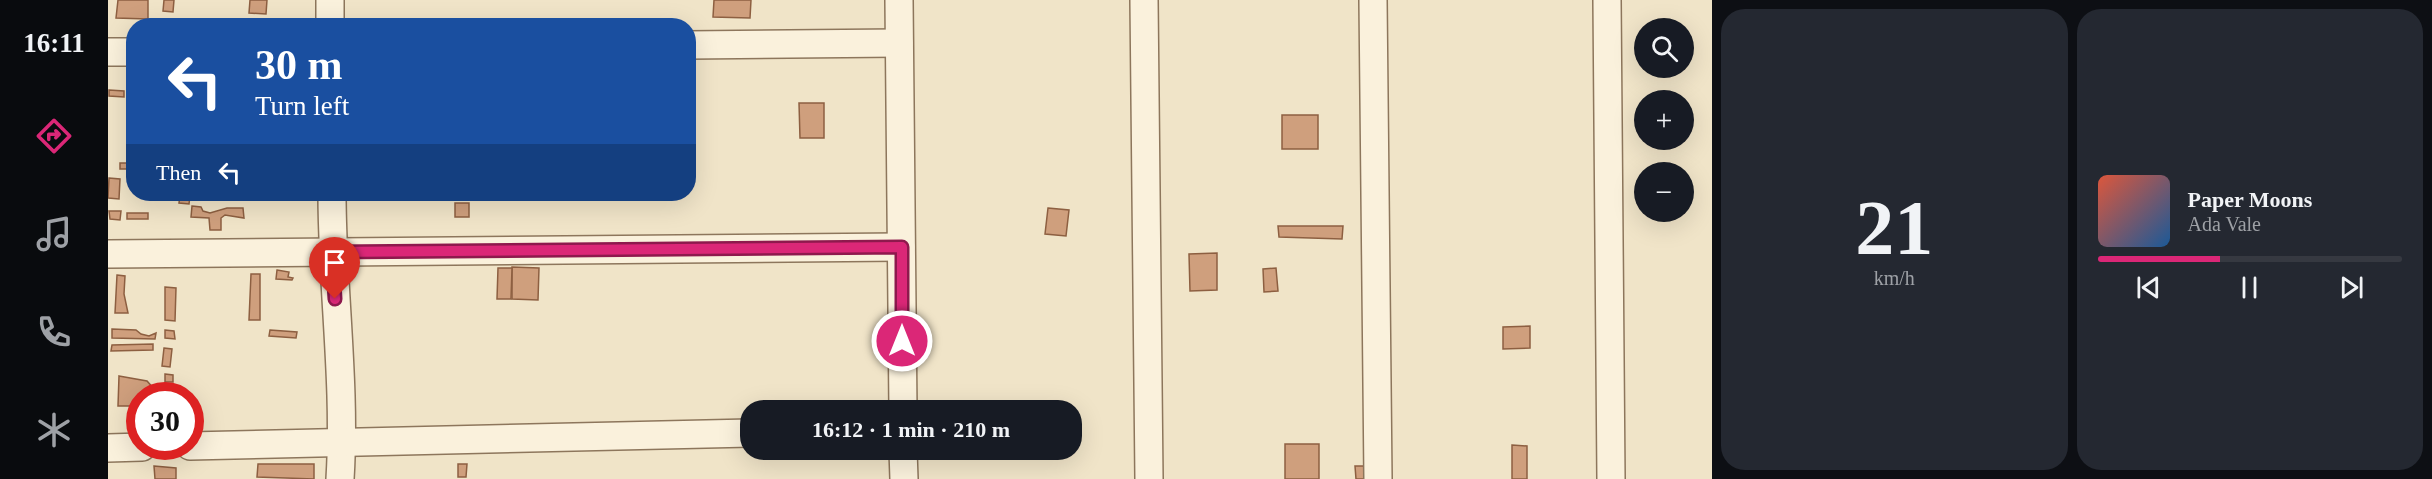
<!DOCTYPE html>
<meta charset="utf-8">
<style>
body{margin:0;font-family:Georgia,serif;background:#242831;color:#f1f3f6;height:100vh;display:flex;flex-direction:column;font-size:22px;white-space:nowrap}
*{box-sizing:border-box;margin:0}
p{font-size:20px;color:#9ea1a6}
.icon{flex:none;width:33px;height:33px;fill:none;stroke:currentColor;stroke-width:2;stroke-linecap:round;stroke-linejoin:round}
.map{position:relative;flex:1;overflow:hidden}
.side{display:flex;flex-direction:column;gap:9px;padding:9px;background:#0d0f14;width:720px}
.side>*{flex:none}
.hud{position:absolute;left:18px;top:18px;width:570px;height:183px;border-radius:24px;box-shadow:0 6px 24px #0002;background:#1a4fa0;color:#fff;overflow:hidden}
.buttons{position:absolute;left:1526px;top:18px;display:grid;gap:12px}
.buttons a{display:grid;place-items:center;width:60px;height:60px;border-radius:50%;background:#171b24;box-shadow:0 6px 24px #0002;font-size:30px}
.speed{position:absolute;left:18px;top:382px;display:flex;gap:12px;font-size:30px;font-weight:700;text-align:center}
.speed>*{display:grid;place-content:center;width:78px;height:78px;border-radius:50%;background:#171b24;box-shadow:0 6px 24px #0002;line-height:1}
.speed .limit{border:9px solid #d22;background:#fff;color:#111}
.pin{position:absolute;display:grid;place-items:center;width:51px;height:51px;color:#fff;margin:-62px -26px;border-radius:50% 50% 50% 0;rotate:-45deg;box-shadow:0 0 6px #0007}
.pin .icon{rotate:45deg}
.me{position:absolute;width:66px;margin:-33px;rotate:0deg;stroke-linejoin:round;filter:drop-shadow(0 0 4px #0008)}
.turn{display:flex;align-items:center;gap:21px;height:126px;padding:0 30px;font-size:27px}
.turn .icon{width:78px;height:78px;stroke-width:2.5}
.turn b{display:block;font-size:42px;line-height:51px}
.then{display:flex;align-items:center;height:57px;padding:0 30px;background:#0003;gap:12px;font-size:22px}
.side .widget{flex:1;display:flex;flex-direction:column;justify-content:center;gap:9px;min-width:0;padding:0 21px;border-radius:24px;background:#242831}
.side .dial{align-items:center;gap:0}
.dial b{font-size:78px;line-height:1}
.song{display:flex;align-items:center;gap:18px}
.cover{width:72px;height:72px;border-radius:9px;background:linear-gradient(135deg,hsl(10 70% 55%),hsl(210 70% 35%))}
.played{height:6px;border-radius:3px;background:linear-gradient(90deg,#db2777 40%,#363941 40%)}
.keys{display:flex;justify-content:space-around;direction:ltr}
.side .tiles{flex:1;display:grid;gap:9px;grid-template-columns:repeat(2,1fr)}
.trip{position:absolute;left:632px;top:400px;width:342px;height:60px;border-radius:24px;background:#171b24;box-shadow:0 6px 24px #0002;font-weight:700;line-height:60px;text-align:center}
main{display:flex;flex:1;min-height:0}
.tabs{display:flex;flex-direction:column;width:108px;justify-content:space-around;align-items:center;background:#090b0e;color:#9ea1a6}
.tabs .icon{width:42px;height:42px}
.tabs .on{color:#db2777}
.tabs b{font-size:27px;color:#f1f3f6}
.map>svg:first-child{display:block}
.building{fill:#cf9f7d;stroke:#8d5f41;stroke-width:1.5}
.lines{fill:none;stroke-linecap:round;stroke-linejoin:round}
.minor-casing{stroke:#8d765c;stroke-width:30}
.minor{stroke:#faf1dc;stroke-width:27}
.route-casing{stroke:#8e194d;stroke-width:15}
.route{stroke:#db2777;stroke-width:10}
</style>
<main>
<nav class="tabs">
<b>16:11</b>
<svg class="icon on" aria-label="directions" viewBox="0 0 24 24"><path d="M12 3l9 9-9 9-9-9zM9 14v-3h6M13 9l2 2-2 2"/></svg>
<svg class="icon" aria-label="music" viewBox="0 0 24 24"><path d="M9 18V5l10-2v13"/><circle cx="6" cy="18" r="3"/><circle cx="16" cy="16" r="3"/></svg>
<svg class="icon" aria-label="phone" viewBox="0 0 24 24"><path d="M5 4h4l2 5-3 2q2 4 5 5l2-3 5 2v4C11 20 4 13 5 4z"/></svg>
<svg class="icon" aria-label="climate" viewBox="0 0 24 24"><path d="M12 3v18M4 7l16 10M4 17L20 7"/></svg>
</nav>
<div class="map">
<svg width="1604" height="479" viewBox="0 0 1604 479">
<rect width="100%" height="100%" fill="#f0e4c8"/>
<g class="building">
<polygon points="10,0 40,0 40,19 8,18"/>
<polygon points="56,0 66,0 65,12 55,11"/>
<polygon points="142,0 159,0 158,14 141,13"/>
<polygon points="606,0 643,0 642,18 605,17"/>
<polygon points="1,90 16,91 16,97 1,96"/>
<polygon points="691,103 716,103 716,138 692,138"/>
<rect x="1174" y="115" width="36" height="34"/>
<rect x="12" y="163" width="14" height="6"/>
<polygon points="1,178 12,179 11,199 0,198"/>
<polygon points="72,195 82,196 81,204 71,203"/>
<rect x="347" y="203" width="14" height="14"/>
<polygon points="84,206 93,207 95,211 102,213 119,208 135,208 136,218 117,215 113,218 113,230 102,230 101,218 83,217"/>
<polygon points="940,208 961,210 958,236 937,234"/>
<polygon points="1,211 13,211 12,220 2,219"/>
<rect x="19" y="213" width="21" height="6"/>
<polygon points="1170,226 1235,226 1234,239 1171,237"/>
<polygon points="1109,253 1109,290 1082,291 1081,254"/>
<polygon points="404,267 431,268 430,300 404,299"/>
<polygon points="390,268 404,268 403,299 389,299"/>
<polygon points="1168,268 1170,291 1156,292 1155,269"/>
<polygon points="169,270 181,272 180,277 185,278 184,280 168,279"/>
<polygon points="143,274 152,274 152,320 141,320"/>
<polygon points="9,275 17,276 16,294 20,313 7,313"/>
<polygon points="57,287 68,288 67,321 57,320"/>
<polygon points="1422,326 1422,348 1395,349 1395,327"/>
<polygon points="4,329 28,330 33,334 41,336 48,333 47,339 4,338"/>
<polygon points="57,330 66,331 67,339 57,338"/>
<polygon points="162,330 189,332 188,338 161,336"/>
<polygon points="45,344 45,350 3,351 4,345"/>
<polygon points="56,348 64,349 62,367 54,366"/>
<polygon points="57,374 65,375 65,382 57,382"/>
<polygon points="11,376 39,381 48,391 59,396 32,396 32,406 10,406"/>
<rect x="1177" y="444" width="34" height="35"/>
<polygon points="1404,445 1419,446 1419,479 1404,479"/>
<polygon points="150,464 206,464 206,479 149,477"/>
<polygon points="350,464 359,464 358,477 350,477"/>
<polygon points="46,466 68,468 68,479 47,479"/>
<polygon points="1247,466 1260,466 1260,479 1248,479"/>
</g>
<g class="lines">
<defs>
<g id="minor">
<polyline points="222,0 222,26"/>
<polyline points="791,0 795,411"/>
<polyline points="1036,0 1041,479"/>
<polyline points="1265,0 1270,479"/>
<polyline points="1499,0 1503,479"/>
<polyline points="580,45 791,43"/>
<polyline points="0,52 26,52"/>
<path d="M224 194C224 288 238 384 232 479"/>
<polyline points="0,254 793,247"/>
<polyline points="82,446 642,433"/>
<polyline points="0,448 34,447"/>
<polyline points="795,450 796,479"/>
</g>
</defs>
<use href="#minor" class="minor-casing"/>
<use href="#minor" class="minor"/>
</g>
<g class="lines">
<defs>
<polyline id="route" points="227,299 224,252 794,247 794,341"/>
</defs>
<use href="#route" class="route-casing"/>
<use href="#route" class="route"/>
</g>
</svg>
<div class="buttons">
<a><svg class="icon" aria-label="search" viewBox="0 0 24 24"><circle cx="10" cy="10" r="6"/><path d="M15 15l6 6"/></svg></a>
<a>+</a>
<a>−</a>
</div>
<div class="speed"><div class="limit">30</div></div>
<div class="pin" style="left:227px;top:299px;background:#d93025"><svg class="icon" aria-label="arrive" viewBox="0 0 24 24"><path d="M6 21V4h12l-3 4 3 4H6"/></svg></div>
<svg class="me" style="left:794px;top:341px" viewBox="-20 -20 40 40"><circle r="17" fill="#db2777" stroke="#fff" stroke-width="3"/><path d="M0-11L8 9 0 5-8 9z" fill="#fff"/></svg>
<div class="trip">16:12 · 1 min · 210 m</div>
<div class="hud">
<div class="turn"><svg class="icon" aria-label="left" viewBox="0 0 24 24"><path d="M17 20v-9H6M10 6l-5 5 5 5"/></svg><div><b>30 m</b>Turn left</div></div>
<div class="then">Then<svg class="icon" aria-label="left" viewBox="0 0 24 24"><path d="M17 20v-9H6M10 6l-5 5 5 5"/></svg></div>
</div>
</div>
<section class="side">
<div class="tiles">
<div class="widget dial"><b>21</b><p>km/h</p></div>
<div class="widget">
<div class="song"><i class="cover"></i><div><b>Paper Moons</b><p>Ada Vale</p></div></div>
<div class="played"></div>
<div class="keys"><svg class="icon" aria-label="previous" viewBox="0 0 24 24"><path d="M18 5L8 12l10 7zM5 5v14"/></svg><svg class="icon" aria-label="pause" viewBox="0 0 24 24"><path d="M8 5v14M16 5v14"/></svg><svg class="icon" aria-label="next" viewBox="0 0 24 24"><path d="M6 5l10 7-10 7zM19 5v14"/></svg></div>
</div>
</div>
</section>
</main>
